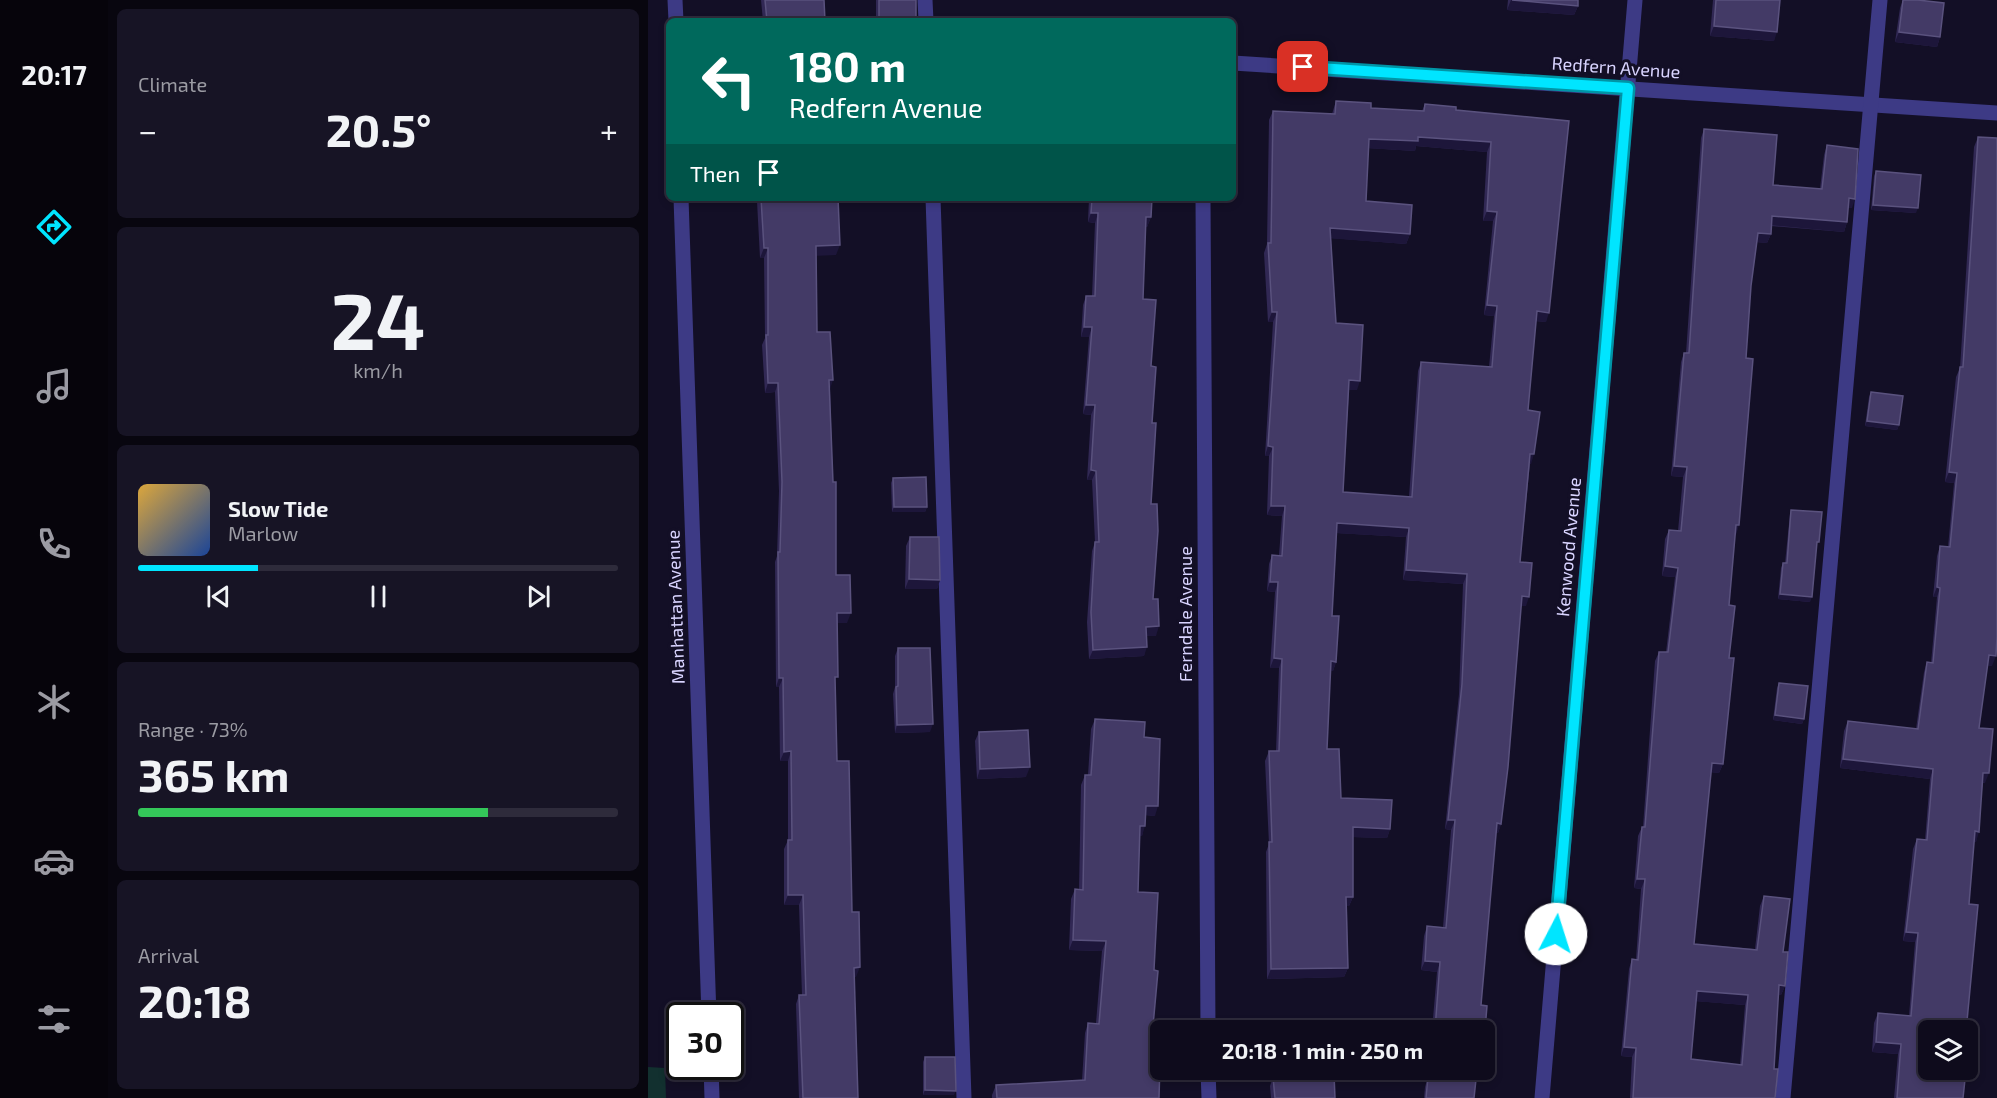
<!DOCTYPE html>
<meta charset="utf-8">
<style>
body{margin:0;font-family:"Exo 2",sans-serif;background:#171425;color:#f1f3f6;height:100vh;display:flex;flex-direction:column;font-size:22px;white-space:nowrap}
*{box-sizing:border-box;margin:0}
p{font-size:20px;color:#9b9ba3}
.icon{flex:none;width:33px;height:33px;fill:none;stroke:currentColor;stroke-width:2;stroke-linecap:round;stroke-linejoin:round}
.map{position:relative;flex:1;overflow:hidden}
.side{display:flex;flex-direction:column;gap:9px;padding:9px;background:#08060f;width:540px}
.side>*{flex:none}
.hud{position:absolute;left:18px;top:18px;width:570px;height:183px;border-radius:9px;box-shadow:0 3px 9px #0003,0 0 0 2px #2e2b3b;background:#00695c;color:#fff;overflow:hidden}
.buttons{position:absolute;left:1270px;top:1020px;display:grid;gap:12px}
.buttons a{display:grid;place-items:center;width:60px;height:60px;border-radius:9px;background:#0e0b1c;box-shadow:0 3px 9px #0003,0 0 0 2px #2e2b3b;font-size:30px}
.speed{position:absolute;left:18px;top:1002px;display:flex;gap:12px;font-size:30px;font-weight:700;text-align:center}
.speed>*{display:grid;place-content:center;width:78px;height:78px;border-radius:50%;background:#0e0b1c;box-shadow:0 3px 9px #0003,0 0 0 2px #2e2b3b;line-height:1}
.speed .limit{border:3px solid #111;border-radius:9px;background:#fff;color:#111}
.pin{position:absolute;display:grid;place-items:center;width:51px;height:51px;color:#fff;margin:-26px;border-radius:12px;box-shadow:0 3px 9px #0006}
.me{position:absolute;width:66px;margin:-33px;rotate:5deg;stroke-linejoin:round;filter:drop-shadow(0 0 4px #0008)}
.turn{display:flex;align-items:center;gap:21px;height:126px;padding:0 24px;font-size:27px}
.turn .icon{width:78px;height:78px;stroke-width:2.5}
.turn b{display:block;font-size:42px;line-height:51px}
.then{display:flex;align-items:center;height:57px;padding:0 24px;background:#0003;gap:12px;font-size:22px}
.big{font-size:45px;font-weight:700;line-height:1.1}
.side .tile{flex:1;display:flex;flex-direction:column;justify-content:center;gap:9px;min-width:0;padding:0 21px;border-radius:9px;background:#171425}
.side .dial{align-items:center;gap:0}
.dial b{font-size:78px;line-height:1}
.song{display:flex;align-items:center;gap:18px}
.cover{width:72px;height:72px;border-radius:9px;background:linear-gradient(135deg,hsl(40 70% 55%),hsl(220 70% 35%))}
.played{height:6px;border-radius:3px;background:linear-gradient(90deg,#00e5ff 25%,#2e2b3b 25%)}
.keys{display:flex;justify-content:space-around;direction:ltr}
.heat{display:flex;justify-content:space-between;align-items:center;font-size:33px;direction:ltr}
.charge{height:9px;border-radius:4px;background:linear-gradient(90deg,#34c759 73%,#2e2b3b 0)}
.trip{position:absolute;left:502px;top:1020px;width:345px;height:60px;border-radius:9px;background:#0e0b1c;box-shadow:0 3px 9px #0003,0 0 0 2px #2e2b3b;font-weight:700;line-height:60px;text-align:center}
main{display:flex;flex:1;min-height:0}
.dock{display:flex;flex-direction:column;width:108px;justify-content:space-around;align-items:center;background:#06040b;color:#9b9ba3}
.dock .icon{width:42px;height:42px}
.dock .selected{color:#00e5ff}
.dock b{font-size:27px;color:#f1f3f6}
.map>svg:first-child{display:block}
.green{fill:#12302f}
.lines{fill:none;stroke-linecap:round;stroke-linejoin:round}
.minor{stroke:#3d3a85;stroke-width:15}
.wall{fill:#312854;fill-rule:evenodd}
.shaded-wall{fill:#1d163a}
.building{fill:#433a66;stroke:#5a527e;stroke-width:1.5;fill-rule:evenodd}
.route-casing{stroke:#0095a6;stroke-width:15}
.route{stroke:#00e5ff;stroke-width:10}
.labels{text-anchor:middle;stroke-width:6;stroke-linejoin:round;paint-order:stroke}
.street-label{font-size:18px;fill:#d9d4ff;stroke:#130f26}
</style>
<main>
<nav class="dock">
<b>20:17</b>
<svg class="icon selected" aria-label="directions" viewBox="0 0 24 24"><path d="M12 3l9 9-9 9-9-9zM9 14v-3h6M13 9l2 2-2 2"/></svg>
<svg class="icon" aria-label="music" viewBox="0 0 24 24"><path d="M9 18V5l10-2v13"/><circle cx="6" cy="18" r="3"/><circle cx="16" cy="16" r="3"/></svg>
<svg class="icon" aria-label="phone" viewBox="0 0 24 24"><path d="M5 4h4l2 5-3 2q2 4 5 5l2-3 5 2v4C11 20 4 13 5 4z"/></svg>
<svg class="icon" aria-label="climate" viewBox="0 0 24 24"><path d="M12 3v18M4 7l16 10M4 17L20 7"/></svg>
<svg class="icon" aria-label="car" viewBox="0 0 24 24"><path d="M5 17H2v-5l4-1 3-4h7l3 4 3 1v5h-3M9 17h6M6 11h13"/><circle cx="7" cy="17" r="2"/><circle cx="17" cy="17" r="2"/></svg>
<svg class="icon" aria-label="filters" viewBox="0 0 24 24"><path d="M4 7h16M4 17h16"/><circle cx="9" cy="7" r="2"/><circle cx="15" cy="17" r="2"/></svg>
</nav>
<section class="side">
<div class="tile"><p>Climate</p>
<div class="heat"><a>−</a><b class="big">20.5°</b><a>+</a></div>
</div>
<div class="tile dial"><b>24</b><p>km/h</p></div>
<div class="tile">
<div class="song"><i class="cover"></i><div><b>Slow Tide</b><p>Marlow</p></div></div>
<div class="played"></div>
<div class="keys"><svg class="icon" aria-label="previous" viewBox="0 0 24 24"><path d="M18 5L8 12l10 7zM5 5v14"/></svg><svg class="icon" aria-label="pause" viewBox="0 0 24 24"><path d="M8 5v14M16 5v14"/></svg><svg class="icon" aria-label="next" viewBox="0 0 24 24"><path d="M6 5l10 7-10 7zM19 5v14"/></svg></div>
</div>
<div class="tile"><p>Range · 73%</p><b class="big">365 km</b><div class="charge"></div></div>
<div class="tile"><p>Arrival</p><b class="big">20:18</b></div>
</section>
<div class="map">
<svg width="1349" height="1098" viewBox="0 0 1349 1098">
<rect width="100%" height="100%" fill="#130f26"/>
<polygon class="green" points="0,1067 17,1068 18,1098 0,1098"/>
<g class="lines">
<g class="minor">
<polyline points="27,0 28,21"/>
<polyline points="277,0 278,21"/>
<polyline points="585,63 1349,113"/>
<polyline points="33,198 61,1016"/>
<polyline points="285,198 316,1098"/>
<polyline points="555,198 560,1030"/>
<polyline points="63,1066 64,1098"/>
<polyline points="560,1070 561,1098"/>
<polyline points="894,1098 987,0"/>
<polyline points="1135,1098 1232,0"/>
</g>
</g>
<g class="wall">
<polygon points="113,0 176,0 177,21 115,21"/>
<rect x="228" y="0" width="40" height="21"/>
<polygon points="860,0 930,0 930,6 926,15 859,10"/>
<polygon points="1065,0 1132,0 1126,41 1062,36"/>
<polygon points="1255,0 1292,37 1289,47 1247,42 1252,8"/>
<path d="M688 101 723 108 774 111 777 104 808 110 921 121 898 322 888 321 880 410 883 464H882L872 562 878 606H873L853 824 850 833H848L833 1005 837 1030H784L789 972 773 970 776 936 779 926 795 927 803 830 797 829 811 694 815 584 755 580 758 537 689 533 684 616 688 662 685 671H682L679 749 693 798 742 829 739 838 705 837V897L701 906H699L700 968 696 977 619 979 618 852 621 844 617 761 621 751H628L631 668H622L627 592 619 591 621 564 624 555H631L634 516 619 515 621 456H617L625 322H620L616 253 619 244 621 120 625 111 684 114ZM768 146 839 152 835 221H845L836 315 846 316 841 367 773 362 770 371 761 497 695 492 701 390H709L688 323 683 238 758 244 762 234 718 201 720 148 767 151Z"/>
<path d="M1056 129 1125 185 1172 189 1176 155 1179 145 1204 208H1200L1199 222 1196 232 1123 226V234L1119 243 1109 242 1103 286 1098 358 1088 535H1087L1081 605V658L1075 764 1071 773 1063 772 1046 944 1107 949 1112 906 1116 896 1135 952 1137 986 1133 995H1130L1126 1069 1127 1098H982L984 1057 973 1056 981 969 984 959H988L993 889 986 888 990 836 994 827H995L1007 661 1011 652H1018L1027 577 1014 576 1017 539 1021 530 1030 531 1035 477 1023 476 1033 362 1036 353H1038L1053 138ZM1048 1001 1097 1005 1092 1065 1043 1059Z"/>
<polygon points="1330,137 1344,666 1339,665 1331,728 1337,783 1335,783 1328,842 1326,841 1321,904 1319,1021 1315,1098 1246,1098 1250,1054 1224,1052 1226,1023 1230,1013 1261,1016 1267,942 1255,941 1265,849 1269,839 1277,840 1282,779 1192,768 1196,731 1200,721 1268,729 1276,672 1279,662 1283,663 1289,597 1285,597 1289,556 1292,546 1300,547 1306,483 1297,482 1308,377 1312,368 1326,147"/>
<polygon points="1228,171 1268,213 1223,210 1226,176"/>
<polygon points="111,198 190,198 188,255 168,255 169,332 182,389 188,575 199,623 189,623 187,684 189,761 204,912 208,977 206,977 210,1098 151,1098 148,1004 151,995 154,995 151,905 136,905 136,849 140,840 140,761 132,761 131,687 128,687 127,562 129,556 131,491 127,392 117,393 114,345 117,338 116,258 112,258 109,201"/>
<polygon points="441,198 504,198 503,217 499,227 498,227 495,299 503,366 504,423 503,504 505,599 508,636 499,636 496,656 441,659 439,622 444,551 447,542 444,480 439,480 443,415 435,414 441,337 433,337 435,305 438,296 444,296 447,223 440,222"/>
<polygon points="1223,392 1251,425 1249,430 1217,426 1221,397"/>
<polygon points="245,478 279,507 277,512 244,512 243,483"/>
<polygon points="1143,510 1169,547 1168,547 1162,602 1130,599 1133,568 1135,563 1137,563 1142,514"/>
<polygon points="262,537 292,580 289,589 257,589 258,546"/>
<polygon points="250,648 282,732 247,733 245,694 247,687 247,656"/>
<polygon points="1131,683 1156,719 1154,724 1125,720 1129,688"/>
<polygon points="447,719 496,737 507,816 498,815 494,836 492,836 490,892 506,970 505,1026 511,1098 344,1098 344,1095 348,1085 434,1080 437,1033 440,1023 448,1023 454,951 421,950 423,899 427,889 431,890 433,785 437,775 440,775 443,729"/>
<polygon points="331,732 378,777 329,779 327,741"/>
<polygon points="277,1057 306,1095 275,1095 275,1062"/>
<polygon points="781,1070 829,1070 826,1098 776,1098 777,1087 780,1077"/>
<polygon points="625,1077 687,1098 623,1098 622,1086"/>
</g>
<g class="shaded-wall">
<polygon points="863,0 930,6 926,15 859,10"/>
<polygon points="1066,26 1129,32 1126,41 1062,36"/>
<polygon points="1251,32 1292,37 1289,47 1247,42"/>
<polygon points="770,137 843,142 839,152 768,146 767,151 717,148 721,139"/>
<polygon points="1201,198 1207,199 1204,208 1197,208"/>
<polygon points="1225,205 1270,208 1268,213 1223,210"/>
<polygon points="839,211 849,212 845,221 835,221"/>
<polygon points="443,213 450,213 447,223 440,222"/>
<polygon points="1124,216 1199,222 1196,232 1121,225"/>
<polygon points="498,217 503,217 499,227 495,226"/>
<polygon points="682,228 762,234 758,244 678,238"/>
<polygon points="1110,233 1123,234 1119,243 1106,242"/>
<polygon points="192,245 188,255 165,256 168,246"/>
<polygon points="116,248 120,248 116,258 112,258"/>
<polygon points="839,305 849,306 846,316 836,315"/>
<polygon points="889,311 901,313 898,322 885,321"/>
<polygon points="624,312 629,312 625,322 620,322"/>
<polygon points="436,327 444,327 441,337 433,337"/>
<polygon points="181,380 185,380 182,389 177,390"/>
<polygon points="701,380 712,381 709,390 698,390"/>
<polygon points="120,383 130,383 127,392 117,393"/>
<polygon points="438,405 447,405 443,415 435,414"/>
<polygon points="1219,421 1251,425 1249,430 1217,426"/>
<polygon points="620,446 625,447 621,456 617,456"/>
<polygon points="882,454 886,454 883,464 879,464"/>
<polygon points="1026,466 1039,467 1035,477 1023,476"/>
<polygon points="443,470 448,471 444,480 439,480"/>
<polygon points="1301,472 1309,473 1306,483 1297,482"/>
<polygon points="623,506 637,506 634,516 619,515"/>
<polygon points="246,507 279,507 277,512 244,512"/>
<polygon points="689,523 761,528 758,537 686,533"/>
<polygon points="1088,525 1091,525 1088,535 1084,534"/>
<polygon points="1017,566 1030,568 1027,577 1014,576"/>
<polygon points="758,570 819,574 815,584 755,580"/>
<polygon points="261,579 292,580 289,589 257,589"/>
<polygon points="622,582 630,582 627,592 619,591"/>
<polygon points="1289,587 1292,588 1289,597 1285,597"/>
<polygon points="1132,594 1164,597 1162,602 1130,599"/>
<polygon points="874,596 881,597 878,606 870,606"/>
<polygon points="189,613 203,613 199,623 186,623"/>
<polygon points="511,626 508,636 495,636 498,627"/>
<polygon points="499,647 496,656 441,659 445,650"/>
<polygon points="1341,655 1348,656 1344,666 1337,665"/>
<polygon points="626,658 634,659 631,668 622,668"/>
<polygon points="683,661 688,662 685,671 679,671"/>
<polygon points="131,678 135,678 131,687 128,687"/>
<polygon points="1127,715 1156,719 1154,724 1125,720"/>
<polygon points="285,724 282,732 247,733 249,725"/>
<polygon points="143,751 140,761 132,761 136,752"/>
<polygon points="1195,759 1285,769 1282,779 1192,768"/>
<polygon points="1064,763 1075,764 1071,773 1060,772"/>
<polygon points="382,767 378,777 329,779 332,769"/>
<polygon points="1335,773 1341,773 1337,783 1332,782"/>
<polygon points="498,806 510,806 507,816 495,815"/>
<polygon points="800,820 807,820 803,830 797,829"/>
<polygon points="849,823 853,824 850,833 845,833"/>
<polygon points="492,826 497,826 494,836 488,836"/>
<polygon points="705,827 742,829 739,838 701,837"/>
<polygon points="1327,831 1331,832 1328,842 1323,841"/>
<polygon points="989,879 997,879 993,889 986,888"/>
<polygon points="140,895 155,895 151,905 136,905"/>
<polygon points="698,897 705,897 701,906 695,906"/>
<polygon points="1258,932 1270,933 1267,942 1255,941"/>
<polygon points="425,940 458,941 454,951 421,950"/>
<polygon points="777,961 792,962 789,972 773,970"/>
<polygon points="212,967 208,977 202,977 206,968"/>
<polygon points="700,968 696,977 619,979 623,969"/>
<polygon points="1131,985 1137,986 1133,995 1127,995"/>
<polygon points="1049,991 1100,995 1097,1005 1045,1001"/>
<polygon points="1228,1042 1253,1044 1250,1054 1224,1052"/>
<polygon points="976,1047 988,1048 984,1057 973,1056"/>
<polygon points="277,1090 308,1091 306,1095 275,1095"/>
</g>
<g class="building">
<polygon points="117,0 176,0 177,21 119,21"/>
<rect x="231" y="0" width="37" height="21"/>
<polygon points="864,0 930,0 930,6"/>
<polygon points="1068,0 1132,0 1129,32 1066,26"/>
<polygon points="1255,0 1270,0 1296,3 1292,37 1251,32"/>
<path d="M688 101 723 103V108L776 111 777 104 808 107V110L921 121 901 313 889 311 880 410 892 412 886 454H882L872 562 884 563 881 597 874 596 860 767 853 824 849 823 833 1005 839 1006 837 1030H787L792 962 777 961 779 926 798 928 807 820H800L814 684 819 574 758 570 761 528 689 523 684 616H691L688 662 683 661 679 749H691L693 798 744 800 742 829 705 827V897H698L700 968 623 969 621 842H624L621 751H631L634 659 626 658 630 582H622L624 555 634 556 637 506H623L625 447 620 446 629 312H624L620 243H623L625 111 687 114ZM770 137 843 142 839 211 849 212 839 305 849 306 844 367 773 362 764 497 695 492 701 380 712 381 715 325 688 323 682 228 762 234 764 205 718 201 721 139 770 141Z"/>
<path d="M1056 129 1129 135 1125 185 1174 189 1179 145 1210 149 1207 199 1201 198 1199 222 1124 216 1123 234 1110 233 1103 286 1098 358 1105 359 1091 525H1088L1081 605 1087 606 1081 658H1086L1075 764 1064 763 1046 944 1109 950 1116 896 1142 899 1135 952H1140L1137 986 1131 985 1126 1069H1130L1127 1098H985L988 1048 976 1047 984 959 990 960 997 879H989L994 827H997L1011 652H1020L1030 568 1017 566 1021 530 1033 531 1039 467 1026 466 1036 353H1041ZM1049 991 1100 995 1094 1065 1043 1059Z"/>
<polygon points="1330,137 1349,138 1349,636 1348,656 1341,655 1331,728 1345,729 1341,773 1335,773 1331,832 1327,831 1321,904 1330,905 1319,1021 1322,1021 1320,1041 1320,1030 1281,1030 1281,1070 1318,1070 1315,1098 1249,1098 1253,1044 1228,1042 1230,1013 1263,1016 1270,933 1258,932 1269,839 1279,840 1285,769 1195,759 1200,721 1270,729 1279,662 1285,663 1292,588 1289,587 1292,546 1302,547 1309,473 1301,472 1312,367 1315,367"/>
<polygon points="1228,171 1273,175 1270,208 1225,205"/>
<polygon points="113,198 190,198 192,245 168,246 169,332 182,332 185,380 181,380 185,482 188,482 188,575 202,575 203,613 189,613 190,677 187,677 189,761 201,761 204,912 211,912 212,967 206,968 210,1098 155,1098 151,995 158,995 155,895 140,895 140,840 144,840 143,751 136,752 135,678 131,678 130,552 132,552 134,482 130,383 120,383 118,335 120,335 120,248 116,248"/>
<polygon points="444,198 504,198 503,217 498,217 495,299 508,300 503,366 508,367 504,423 508,423 503,504 509,504 510,531 505,599 510,599 511,626 498,627 499,647 445,650 443,612 447,542 451,542 448,471 443,470 447,405 438,405 444,327 436,327 438,296 447,296 450,213 443,213"/>
<polygon points="1223,392 1255,396 1251,425 1219,421"/>
<polygon points="278,477 279,507 246,507 245,478"/>
<polygon points="1143,510 1174,512 1171,542 1169,542 1164,597 1132,594 1135,563 1139,563"/>
<polygon points="262,537 291,537 292,580 261,579"/>
<polygon points="250,648 282,648 285,724 249,725 248,687 250,686"/>
<polygon points="1131,683 1160,686 1156,719 1127,715"/>
<polygon points="447,719 497,722 496,737 512,739 510,806 498,806 497,826 492,826 490,892 510,893 506,970 510,971 505,1026 514,1027 514,1030 513,1030 511,1098 349,1098 348,1085 437,1080 440,1023 451,1024 458,941 425,940 427,889 435,890 437,775 443,775"/>
<polygon points="380,730 382,767 332,769 331,732"/>
<polygon points="277,1057 307,1057 308,1091 277,1090"/>
<polygon points="783,1070 829,1070 826,1098 778,1098 780,1077 783,1077"/>
<polygon points="686,1074 687,1098 627,1098 625,1077"/>
</g>
<g class="lines">
<defs>
<polyline id="route" points="655,67 980,88 908,934"/>
</defs>
<use href="#route" class="route-casing"/>
<use href="#route" class="route"/>
</g>
<g class="labels">
<g class="street-label">
<text transform="translate(968 68) rotate(4)" y="6">Redfern Avenue</text>
<text transform="translate(921 547) rotate(-85)" y="6">Kenwood Avenue</text>
<text transform="translate(28 607) rotate(-92)" y="6">Manhattan Avenue</text>
<text transform="translate(538 614) rotate(-90)" y="6">Ferndale Avenue</text>
</g>
</g>
</svg>
<div class="buttons">
<a><svg class="icon" aria-label="layers" viewBox="0 0 24 24"><path d="M12 4l9 5-9 5-9-5zM3 14l9 5 9-5"/></svg></a>
</div>
<div class="speed"><div class="limit">30</div></div>
<div class="pin" style="left:655px;top:67px;background:#d93025"><svg class="icon" aria-label="arrive" viewBox="0 0 24 24"><path d="M6 21V4h12l-3 4 3 4H6"/></svg></div>
<svg class="me" style="left:908px;top:934px" viewBox="-20 -20 40 40"><circle r="19" fill="#fff"/><path d="M0-13L10 11 0 6-10 11z" fill="#00e5ff"/></svg>
<div class="trip">20:18 · 1 min · 250 m</div>
<div class="hud">
<div class="turn"><svg class="icon" aria-label="left" viewBox="0 0 24 24"><path d="M17 20v-9H6M10 6l-5 5 5 5"/></svg><div><b>180 m</b>Redfern Avenue</div></div>
<div class="then">Then<svg class="icon" aria-label="arrive" viewBox="0 0 24 24"><path d="M6 21V4h12l-3 4 3 4H6"/></svg></div>
</div>
</div>
</main>
